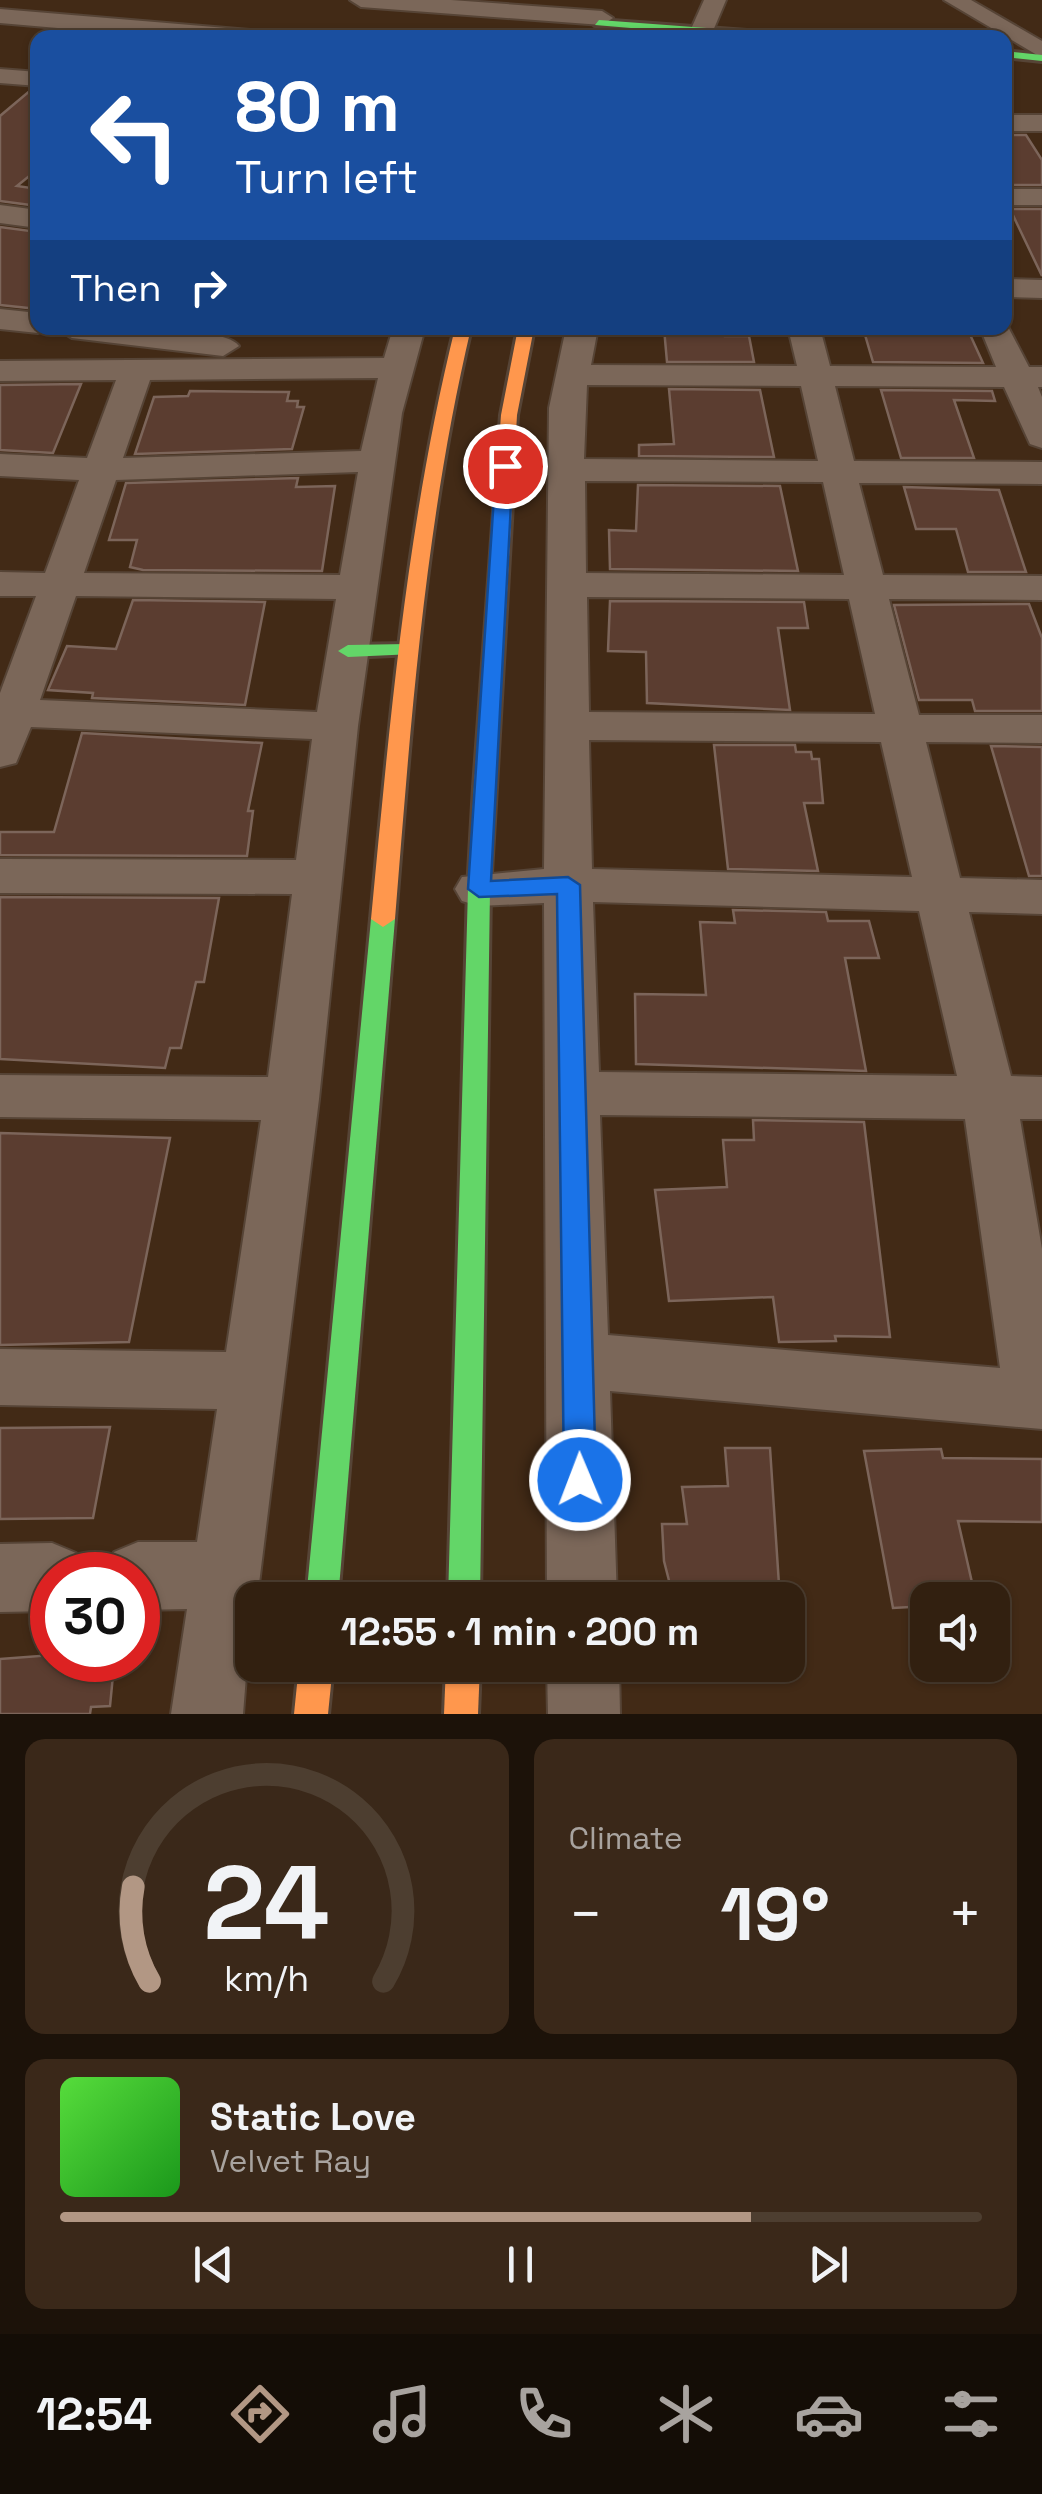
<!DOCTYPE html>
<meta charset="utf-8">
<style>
body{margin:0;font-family:"Space Grotesk",sans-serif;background:#3a2819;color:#f1f3f6;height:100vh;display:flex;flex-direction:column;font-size:38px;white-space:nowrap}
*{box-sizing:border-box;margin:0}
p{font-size:32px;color:#a8a39f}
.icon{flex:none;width:55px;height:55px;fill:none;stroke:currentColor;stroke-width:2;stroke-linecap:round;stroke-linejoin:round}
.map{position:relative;height:1714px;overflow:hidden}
.side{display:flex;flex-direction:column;gap:25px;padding:25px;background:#1c1209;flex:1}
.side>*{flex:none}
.hud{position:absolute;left:30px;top:30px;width:982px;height:305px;border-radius:20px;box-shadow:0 2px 8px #0004,0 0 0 2px #4d3e30;background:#1a4fa0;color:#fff;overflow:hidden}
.controls{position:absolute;left:910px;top:1582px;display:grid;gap:20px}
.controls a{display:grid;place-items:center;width:100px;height:100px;border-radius:20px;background:#322010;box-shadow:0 2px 8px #0004,0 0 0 2px #4d3e30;font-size:50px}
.speed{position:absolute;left:30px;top:1552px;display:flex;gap:20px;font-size:50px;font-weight:700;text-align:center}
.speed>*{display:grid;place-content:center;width:130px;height:130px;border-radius:50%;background:#322010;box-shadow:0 2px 8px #0004,0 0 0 2px #4d3e30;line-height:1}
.speed .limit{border:15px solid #d22;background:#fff;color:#111}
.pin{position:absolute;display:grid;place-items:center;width:85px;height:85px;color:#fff;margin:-42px;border:5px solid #fff;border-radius:50%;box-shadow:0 2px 10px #0007}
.me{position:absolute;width:110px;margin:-55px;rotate:359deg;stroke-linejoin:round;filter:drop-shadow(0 0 8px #0008)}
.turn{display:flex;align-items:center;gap:35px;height:210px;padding:0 40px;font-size:45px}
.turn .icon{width:130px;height:130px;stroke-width:2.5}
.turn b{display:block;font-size:70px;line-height:85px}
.then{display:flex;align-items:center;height:95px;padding:0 40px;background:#0003;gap:20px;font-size:38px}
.big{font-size:75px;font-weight:800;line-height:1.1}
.side .card{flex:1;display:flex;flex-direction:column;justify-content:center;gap:15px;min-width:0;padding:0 35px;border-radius:20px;background:#3a2819}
.side .dial{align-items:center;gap:0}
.dial svg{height:260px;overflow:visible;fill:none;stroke:#4d3e30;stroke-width:7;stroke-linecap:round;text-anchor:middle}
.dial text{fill:#f1f3f6;stroke:none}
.song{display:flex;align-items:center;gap:30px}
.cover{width:120px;height:120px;border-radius:15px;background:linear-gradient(135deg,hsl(110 70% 55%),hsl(120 70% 35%))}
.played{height:10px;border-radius:5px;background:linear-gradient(90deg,#b29784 75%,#4d3e30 75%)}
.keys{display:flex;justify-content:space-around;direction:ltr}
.heat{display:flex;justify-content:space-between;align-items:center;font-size:55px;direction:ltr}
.side .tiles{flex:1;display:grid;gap:25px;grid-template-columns:1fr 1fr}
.card:last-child{grid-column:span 2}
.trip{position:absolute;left:235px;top:1582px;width:570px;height:100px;border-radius:20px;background:#322010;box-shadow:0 2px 8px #0004,0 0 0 2px #4d3e30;font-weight:800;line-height:100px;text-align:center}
.menu{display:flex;height:160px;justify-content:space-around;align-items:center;background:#140d06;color:#a8a39f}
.menu .icon{width:70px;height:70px}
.menu .current{color:#b29784}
.menu b{font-size:45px;color:#f1f3f6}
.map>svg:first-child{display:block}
.building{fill:#5b3d30;stroke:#7c655a;stroke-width:2.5}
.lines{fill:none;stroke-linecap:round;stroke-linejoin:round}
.street-casing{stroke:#564436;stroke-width:4}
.fast-casing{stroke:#564436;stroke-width:6}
.slow-casing{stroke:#564436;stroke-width:6}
.street{fill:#7b6759;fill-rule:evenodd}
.fast{fill:#63d668;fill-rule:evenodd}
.slow{fill:#ff974d;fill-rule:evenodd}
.route{fill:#1a73e8;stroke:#114b97;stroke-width:2.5}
</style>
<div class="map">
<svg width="1042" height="1714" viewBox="0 0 1042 1714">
<rect width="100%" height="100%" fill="#422a16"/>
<g class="building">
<polygon points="32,89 38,90 38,169 17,186 38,189 38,206 0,201 0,116"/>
<polygon points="1005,135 1026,135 1042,160 1042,185 1005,185"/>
<polygon points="1010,209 1042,209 1042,276"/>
<polygon points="0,227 38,232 38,309 0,305"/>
<polygon points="664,328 724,328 725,336 749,336 754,362 667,362"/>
<polygon points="863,328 967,328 983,363 873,362"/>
<polygon points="81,384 53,453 0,450 0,385"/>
<polygon points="669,389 760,390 774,457 639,456 639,445 674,444"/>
<polygon points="881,390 992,391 995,401 954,400 974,458 901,458"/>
<polygon points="190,391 289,392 287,401 298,401 297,407 304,407 292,449 135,454 154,397 188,396"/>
<polygon points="298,478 296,487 335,486 322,571 143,570 130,567 137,540 109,540 126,483"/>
<polygon points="638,485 780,486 798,571 610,569 609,530 636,531"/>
<polygon points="904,487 999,490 1026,572 968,572 956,529 916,529"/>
<polygon points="133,600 265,602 245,705 92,698 93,693 48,690 67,646 116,649"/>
<polygon points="610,601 804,602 808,628 778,628 790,710 647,703 646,652 608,651"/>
<polygon points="1029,604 1042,638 1042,711 975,711 972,700 919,700 894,605"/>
<polygon points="82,733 262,743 248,811 253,811 247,856 0,855 0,832 54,832"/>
<polygon points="714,745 795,745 796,752 811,752 812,759 819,759 823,803 804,803 818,871 728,869"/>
<polygon points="991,746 1042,747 1042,876 1029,876"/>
<polygon points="0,897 219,898 204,982 196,982 181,1048 170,1048 165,1068 0,1059"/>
<polygon points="733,910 826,912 828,921 869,921 879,958 845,958 866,1071 636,1064 635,994 706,995 700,922 735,923"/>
<polygon points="753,1120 864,1122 890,1337 835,1336 836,1341 779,1342 773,1297 669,1301 655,1190 727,1187 723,1140 754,1140"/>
<polygon points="0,1133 170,1138 129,1342 0,1345"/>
<polygon points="110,1427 93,1518 0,1519 0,1428"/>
<polygon points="725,1448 770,1448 780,1600 674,1600 664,1561 662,1524 687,1524 682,1487 728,1486"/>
<polygon points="941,1449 943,1458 1042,1459 1042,1522 958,1521 976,1600 928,1600 928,1606 893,1608 864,1451"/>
<polygon points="52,1655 52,1660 114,1665 110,1706 91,1707 90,1714 0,1714 0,1659"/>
</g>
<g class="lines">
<defs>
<g id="street">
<polygon points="350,0 451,0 602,11 613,18 602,25 361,7"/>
<polygon points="704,0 726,0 710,38 687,38"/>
<polygon points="944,0 971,0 1042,41 1042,58"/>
<polygon points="0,9 262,31 273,38 173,38 0,23"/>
<polygon points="0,69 38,72 38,86 0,83"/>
<rect x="1005" y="115" width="37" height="16"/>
<rect x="1005" y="189" width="37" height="16"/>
<polygon points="0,205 38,210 38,228 0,223"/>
<polygon points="1005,279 1042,280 1042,298 1005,297"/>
<polygon points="0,309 38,313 38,328 51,328 38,333 0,329"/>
<path d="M1005 321 1029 367H1042V387H1038L1042 397V448L1030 444 1004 387 835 386 854 461 1042 462V484L859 483 883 575 1042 576V600L889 599 919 715H1042V743L926 742 960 878 1042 880V914L969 912 1011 1076 1042 1077V1119H1020L1042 1249V1429L610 1391 617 1600H547L544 903 479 906 462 901 455 889 462 877 544 869 549 408 566 328H598L591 365 797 366 788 328H820L830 366 996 367 980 328H1005ZM587 385 801 386 818 461 584 459ZM585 481 823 482 844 575 586 573ZM587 597 849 599 875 714 589 712ZM589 740 881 742 912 877 592 869ZM593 902 919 911 957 1076 599 1072ZM600 1115 965 1119 1000 1368 608 1335Z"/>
<path d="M56 328C87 326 223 323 239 346L223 356 72 338Z"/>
<path d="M393 328H425L402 413 358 726 319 1099 257 1600H252L243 1714H171L187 1609 138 1610V1575H104L114 1552 138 1542H197L217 1409 0 1405V1349L226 1352 261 1120 0 1117V1075L268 1077 292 894 0 893V859L296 860 312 739 31 727 16 763 0 767V693L36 596H0V572L45 573 79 480 0 476V454L87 458 116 380 0 381V361L384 358ZM378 378 361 451 123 458 150 380ZM358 472 340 575 84 573 116 480ZM76 596 336 599 317 712 40 700Z"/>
<polygon points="52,1543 76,1553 86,1575 52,1575 52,1611 0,1612 0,1544"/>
<polygon points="547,1665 619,1665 620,1714 548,1714"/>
</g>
<g id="fast">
<polygon points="599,20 802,35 807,38 750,38 595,25"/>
<polygon points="1005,51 1042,55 1042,61 1005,57"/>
<polygon points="407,644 417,650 414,654 348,657 338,651 348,645"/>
<polygon points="485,780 496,787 490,889 480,1600 448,1600 468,889 474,787"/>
<polygon points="383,911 395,919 338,1600 306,1600 371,919"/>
</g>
<g id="slow">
<path d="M455 328H471C425 523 411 720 395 919L383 927 371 919C390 720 407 523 455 328Z"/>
<polygon points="518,328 534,328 517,415 496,787 485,794 474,787 501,415"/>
<polygon points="299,1665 333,1665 328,1714 294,1714"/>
<polygon points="446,1665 480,1665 478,1714 444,1714"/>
</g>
</defs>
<use href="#street" class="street-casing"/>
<use href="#fast" class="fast-casing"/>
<use href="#slow" class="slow-casing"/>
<use href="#street" class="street"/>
<use href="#fast" class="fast"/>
<use href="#slow" class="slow"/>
</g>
<polygon class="route" points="505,460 513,466 491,881 568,877 580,885 596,1480 591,1491 580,1495 569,1491 564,1480 557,894 479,897 468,889 496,466"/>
</svg>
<div class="controls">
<a><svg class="icon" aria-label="sound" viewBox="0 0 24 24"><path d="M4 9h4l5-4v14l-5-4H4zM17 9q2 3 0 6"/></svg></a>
</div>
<div class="speed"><div class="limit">30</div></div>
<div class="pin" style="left:505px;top:466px;background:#d93025"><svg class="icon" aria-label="arrive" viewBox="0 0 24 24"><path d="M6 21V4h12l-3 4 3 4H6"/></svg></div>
<svg class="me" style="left:580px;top:1480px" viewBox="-20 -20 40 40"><circle r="17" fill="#1a73e8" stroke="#fff" stroke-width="3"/><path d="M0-11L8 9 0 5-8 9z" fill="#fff"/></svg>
<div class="trip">12:55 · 1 min · 200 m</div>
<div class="hud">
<div class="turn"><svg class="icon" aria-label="left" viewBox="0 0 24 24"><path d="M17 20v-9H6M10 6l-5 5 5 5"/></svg><div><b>80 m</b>Turn left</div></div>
<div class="then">Then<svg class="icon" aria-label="right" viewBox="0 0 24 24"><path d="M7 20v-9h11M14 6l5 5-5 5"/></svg></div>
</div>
</div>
<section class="side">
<div class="tiles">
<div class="card dial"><svg viewBox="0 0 100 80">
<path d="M14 69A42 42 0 1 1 86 69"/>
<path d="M14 69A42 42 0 0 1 9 40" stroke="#b29784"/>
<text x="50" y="56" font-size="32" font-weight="700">24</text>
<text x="50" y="72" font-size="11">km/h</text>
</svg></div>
<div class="card"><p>Climate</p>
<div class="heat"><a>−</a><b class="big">19°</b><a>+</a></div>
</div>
<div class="card">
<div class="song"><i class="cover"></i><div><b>Static Love</b><p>Velvet Ray</p></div></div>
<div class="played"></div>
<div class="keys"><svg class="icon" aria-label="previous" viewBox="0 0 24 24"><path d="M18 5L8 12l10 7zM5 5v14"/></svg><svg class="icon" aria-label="pause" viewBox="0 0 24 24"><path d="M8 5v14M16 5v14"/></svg><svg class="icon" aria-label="next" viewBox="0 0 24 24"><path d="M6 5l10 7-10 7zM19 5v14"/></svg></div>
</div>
</div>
</section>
<nav class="menu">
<b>12:54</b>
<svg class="icon current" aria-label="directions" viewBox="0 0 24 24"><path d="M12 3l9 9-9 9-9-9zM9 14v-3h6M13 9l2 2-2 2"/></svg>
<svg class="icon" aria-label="music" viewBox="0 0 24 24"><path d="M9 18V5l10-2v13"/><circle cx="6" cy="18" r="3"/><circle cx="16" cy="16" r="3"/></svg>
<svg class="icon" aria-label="phone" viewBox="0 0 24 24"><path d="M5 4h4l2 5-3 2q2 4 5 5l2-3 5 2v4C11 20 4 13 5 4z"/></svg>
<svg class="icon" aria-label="climate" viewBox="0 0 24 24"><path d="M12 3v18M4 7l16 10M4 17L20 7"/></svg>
<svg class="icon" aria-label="car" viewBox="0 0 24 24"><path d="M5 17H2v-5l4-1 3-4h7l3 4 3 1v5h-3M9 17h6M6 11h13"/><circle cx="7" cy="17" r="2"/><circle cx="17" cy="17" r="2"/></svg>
<svg class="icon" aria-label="filters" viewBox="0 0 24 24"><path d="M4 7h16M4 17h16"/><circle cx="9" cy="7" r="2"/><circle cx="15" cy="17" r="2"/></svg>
</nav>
